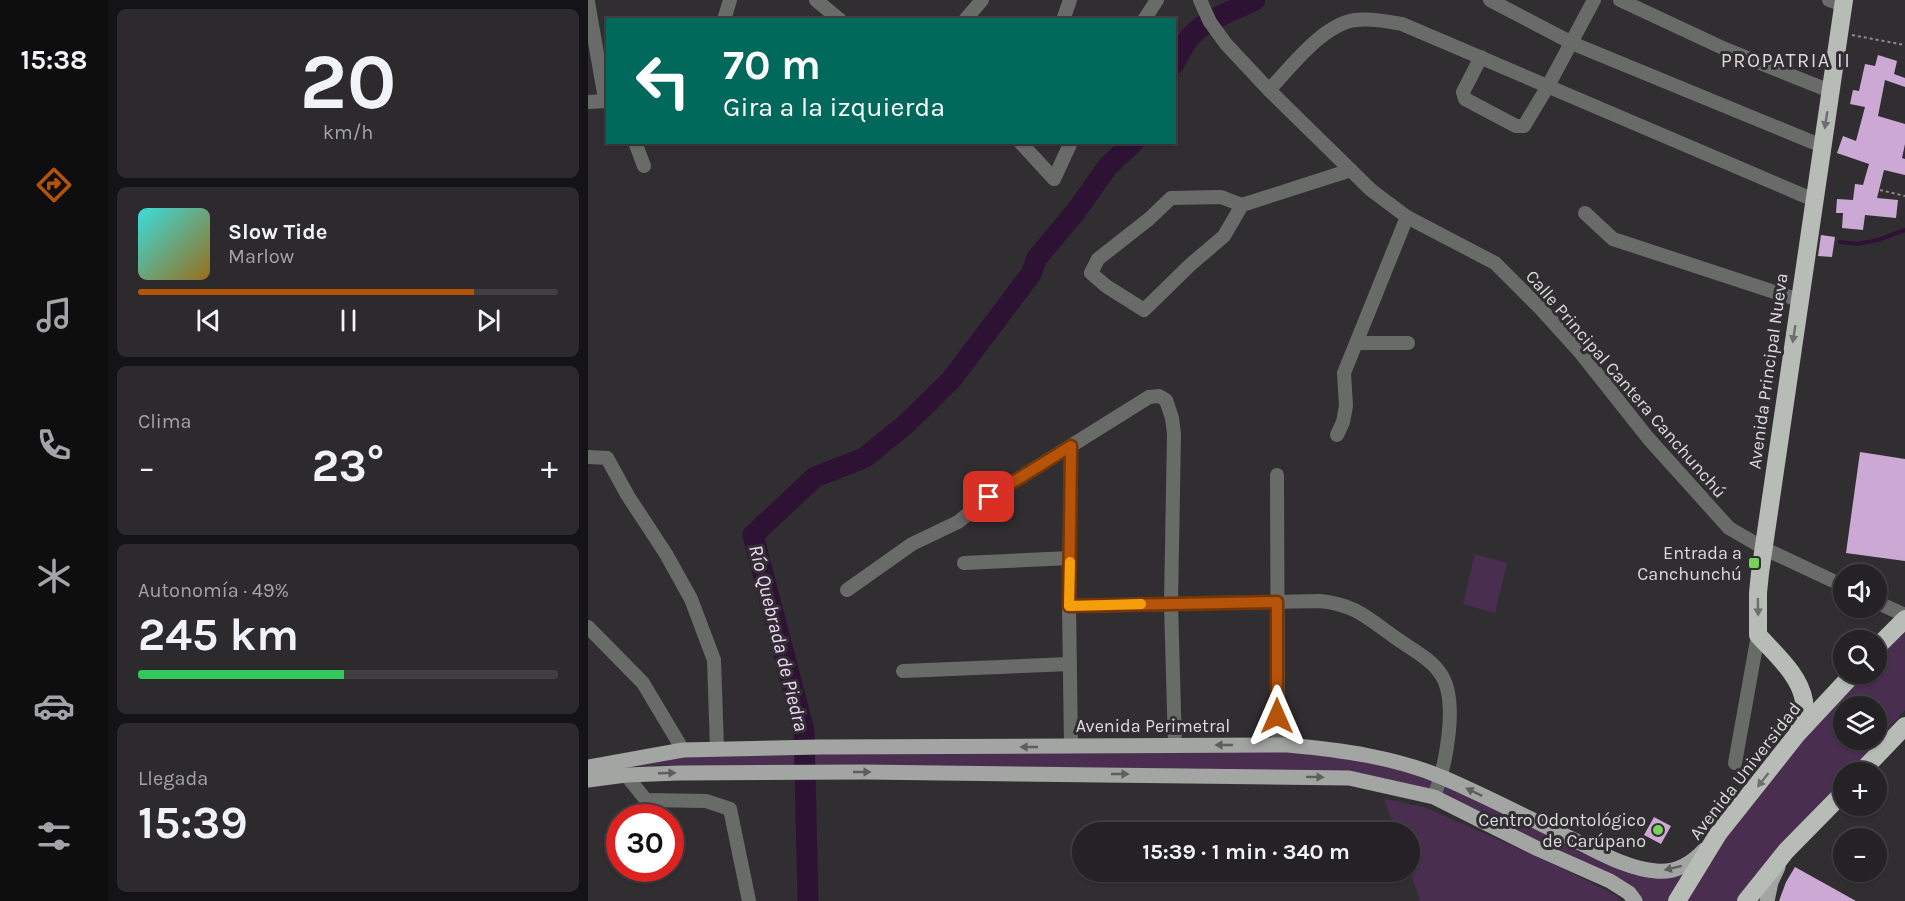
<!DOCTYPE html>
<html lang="es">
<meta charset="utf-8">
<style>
body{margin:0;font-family:Karla,sans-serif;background:#2d2a2e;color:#f1f3f6;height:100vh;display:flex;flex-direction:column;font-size:22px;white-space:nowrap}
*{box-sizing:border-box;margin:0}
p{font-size:20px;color:#a3a4a7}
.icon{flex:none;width:33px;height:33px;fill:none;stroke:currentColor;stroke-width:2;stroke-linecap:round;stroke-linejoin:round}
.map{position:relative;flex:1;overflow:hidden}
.panel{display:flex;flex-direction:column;gap:9px;padding:9px;background:#141315;width:480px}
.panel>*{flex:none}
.top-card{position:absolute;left:18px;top:18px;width:570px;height:126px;border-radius:0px;box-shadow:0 2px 4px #0004,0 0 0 2px #423f43;background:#00695c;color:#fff;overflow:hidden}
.buttons{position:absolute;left:1245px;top:564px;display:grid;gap:12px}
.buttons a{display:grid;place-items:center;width:54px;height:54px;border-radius:50%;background:#252226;box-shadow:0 2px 4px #0004,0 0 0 2px #423f43;font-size:30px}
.speed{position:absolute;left:18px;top:804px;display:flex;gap:12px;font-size:30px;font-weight:700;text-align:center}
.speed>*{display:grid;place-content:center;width:78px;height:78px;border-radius:50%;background:#252226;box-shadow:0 2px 4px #0004,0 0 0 2px #423f43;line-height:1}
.speed .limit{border:9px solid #d22;background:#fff;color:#111}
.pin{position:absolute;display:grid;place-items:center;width:51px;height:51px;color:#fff;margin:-26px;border-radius:12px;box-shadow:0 3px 9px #0006}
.me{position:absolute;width:66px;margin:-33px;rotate:0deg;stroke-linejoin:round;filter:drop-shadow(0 0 4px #0008)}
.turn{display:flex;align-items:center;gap:21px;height:126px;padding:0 18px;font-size:27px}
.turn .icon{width:78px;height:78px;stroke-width:2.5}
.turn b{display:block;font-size:42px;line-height:51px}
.big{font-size:45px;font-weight:700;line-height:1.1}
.panel .tile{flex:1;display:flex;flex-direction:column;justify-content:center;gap:9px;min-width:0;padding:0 21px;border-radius:9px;background:#2d2a2e}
.panel .dial{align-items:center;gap:0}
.dial b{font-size:78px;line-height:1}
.song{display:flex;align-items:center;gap:18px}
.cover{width:72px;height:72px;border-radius:9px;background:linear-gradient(135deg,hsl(180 70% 55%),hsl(40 70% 35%))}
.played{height:6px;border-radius:3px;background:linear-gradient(90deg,#b45309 80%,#423f43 80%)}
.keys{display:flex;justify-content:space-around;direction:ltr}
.heat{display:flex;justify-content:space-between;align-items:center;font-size:33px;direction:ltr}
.charge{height:9px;border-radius:4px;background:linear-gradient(90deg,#34c759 49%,#423f43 0)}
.trip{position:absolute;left:484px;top:822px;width:348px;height:60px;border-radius:30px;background:#252226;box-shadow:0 2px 4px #0004,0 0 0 2px #423f43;font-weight:700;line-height:60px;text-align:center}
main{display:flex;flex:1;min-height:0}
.menu{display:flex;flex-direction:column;width:108px;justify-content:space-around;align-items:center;background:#0f0e0f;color:#a3a4a7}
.menu .icon{width:42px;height:42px}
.menu .selected{color:#b45309}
.menu b{font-size:27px;color:#f1f3f6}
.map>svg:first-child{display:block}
.green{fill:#4a2e50;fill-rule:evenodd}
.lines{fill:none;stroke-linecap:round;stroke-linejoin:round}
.stream{stroke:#2e1234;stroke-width:4}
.river{stroke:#2e1234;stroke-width:21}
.building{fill:#cca9d5}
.path{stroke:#8d8b8e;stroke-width:2;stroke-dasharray:3 3;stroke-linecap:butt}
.minor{stroke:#696b69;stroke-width:14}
.major{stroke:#a2a5a1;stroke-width:15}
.highway{stroke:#b8bcb7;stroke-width:18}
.oneway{fill:#6e6e6e}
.oneway2{fill:#5e5e5e}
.route-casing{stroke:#753606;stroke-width:15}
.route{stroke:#b45309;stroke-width:10}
.slow{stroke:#f59e0b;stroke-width:10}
.poi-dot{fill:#77d259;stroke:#312e32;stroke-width:2}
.labels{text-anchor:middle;stroke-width:6;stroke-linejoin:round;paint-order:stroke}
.street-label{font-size:18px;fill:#dcdadd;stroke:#312e32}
.poi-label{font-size:18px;fill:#dcdadd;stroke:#312e32;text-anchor:end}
.neighbourhood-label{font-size:20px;letter-spacing:1.5px;fill:#dcdadd;stroke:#312e32}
.water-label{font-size:20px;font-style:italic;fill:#f5d6fd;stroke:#312e32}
</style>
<main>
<nav class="menu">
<b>15:38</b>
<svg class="icon selected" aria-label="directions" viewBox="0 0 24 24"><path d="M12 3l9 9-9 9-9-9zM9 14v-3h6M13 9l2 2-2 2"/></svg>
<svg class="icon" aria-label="music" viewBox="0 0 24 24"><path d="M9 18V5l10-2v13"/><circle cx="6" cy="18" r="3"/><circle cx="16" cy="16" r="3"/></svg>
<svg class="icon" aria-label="phone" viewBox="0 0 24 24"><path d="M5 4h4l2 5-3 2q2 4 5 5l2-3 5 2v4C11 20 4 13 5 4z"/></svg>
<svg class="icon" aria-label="climate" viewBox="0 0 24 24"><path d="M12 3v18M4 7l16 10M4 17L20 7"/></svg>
<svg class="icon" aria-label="car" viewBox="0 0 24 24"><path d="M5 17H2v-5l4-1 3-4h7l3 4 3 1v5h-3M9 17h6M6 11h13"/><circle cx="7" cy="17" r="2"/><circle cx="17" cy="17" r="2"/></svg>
<svg class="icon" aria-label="filters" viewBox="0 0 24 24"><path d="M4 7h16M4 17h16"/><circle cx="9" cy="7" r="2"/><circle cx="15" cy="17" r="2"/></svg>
</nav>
<section class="panel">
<div class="tile dial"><b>20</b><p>km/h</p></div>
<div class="tile">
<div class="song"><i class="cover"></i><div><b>Slow Tide</b><p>Marlow</p></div></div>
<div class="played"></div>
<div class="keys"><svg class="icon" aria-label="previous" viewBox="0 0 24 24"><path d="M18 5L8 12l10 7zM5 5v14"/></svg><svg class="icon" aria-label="pause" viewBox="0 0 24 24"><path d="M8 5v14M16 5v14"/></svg><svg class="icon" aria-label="next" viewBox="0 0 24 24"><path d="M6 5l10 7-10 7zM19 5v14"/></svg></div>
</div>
<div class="tile"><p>Clima</p>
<div class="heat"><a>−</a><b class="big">23°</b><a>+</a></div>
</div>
<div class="tile"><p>Autonomía · 49%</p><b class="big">245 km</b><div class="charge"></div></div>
<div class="tile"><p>Llegada</p><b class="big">15:39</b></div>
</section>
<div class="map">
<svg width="1317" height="901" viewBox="0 0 1317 901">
<rect width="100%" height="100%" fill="#312e32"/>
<g class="green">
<polygon points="887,554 919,563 907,613 875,604"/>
<path d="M1317 629V710L1261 772H1256L1255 778 1149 901H1099L1119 862 1215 740 1276 674H1288L1289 660ZM1256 706H1288V740H1256Z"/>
<polygon points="700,745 792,758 1069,872 1108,859 1080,901 1054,901 846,797 761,778 66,765 12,771 95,753"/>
<polygon points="796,799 836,807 972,867 1027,895 1033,901 832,901 822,871 822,832 808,832"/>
</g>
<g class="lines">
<polyline class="stream" points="1252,242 1269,244 1290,240 1317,230"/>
<g class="river">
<path d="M586 64C591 54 596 43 604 35 619 19 647 10 667 0"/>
<polyline points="220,901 216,731 165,535 227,477 276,458 317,425 363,380 443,274 449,258 489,210 520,166 546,142"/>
</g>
</g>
<g class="building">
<polygon points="1290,55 1309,61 1306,74 1317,78 1317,87 1297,80 1290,116 1317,124 1317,144 1314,158 1317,159 1317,175 1296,170 1289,198 1310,200 1308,218 1277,215 1275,230 1254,228 1255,213 1248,213 1249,199 1265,200 1267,184 1275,185 1281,164 1249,153 1255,136 1268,141 1277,107 1262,104 1265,90 1271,91 1277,64 1287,66"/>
<polygon points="1233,235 1247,237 1244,257 1230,256"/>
<polygon points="1272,452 1317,459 1317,561 1258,553"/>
<polygon points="1066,817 1083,826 1073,844 1056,835"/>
<polygon points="1207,867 1268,901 1191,901 1198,882"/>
</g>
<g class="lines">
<g class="path">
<polyline points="1264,35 1317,45"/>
<polyline points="1292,190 1317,196"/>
</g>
<g class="minor">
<polyline points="228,0 252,20"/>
<polyline points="612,0 622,22 638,44 681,90 783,190 819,217 907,263 953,309 991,351 1060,438 1141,528 1177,549 1256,586"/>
<polyline points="902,0 986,44 1234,146"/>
<polyline points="1032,0 1137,49 1242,91"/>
<polyline points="1241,0 1255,5"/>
<polyline points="0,2 17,99"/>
<polyline points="136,20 142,0"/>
<polyline points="377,20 394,0"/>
<polyline points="475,20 482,0"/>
<polyline points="556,20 569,0"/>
<polyline points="893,57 875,92 877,99 928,126 936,126 960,86 1006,0"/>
<path d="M681 90C703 67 734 25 767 20 782 18 799 21 814 24L1226 200"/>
<polyline points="0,102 20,101"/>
<polyline points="47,142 56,166"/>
<polyline points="432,142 466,179 483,142"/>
<polygon points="633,197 654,205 636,236 602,265 556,310 518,286 503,273 510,259 561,219 583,198"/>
<polyline points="654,205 763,170"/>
<polyline points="997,213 1025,239 1211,300"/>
<polyline points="769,343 820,343"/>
<polyline points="749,435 755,422 758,406 756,373 819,217"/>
<polyline points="483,446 481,606 483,746"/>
<polyline points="0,457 19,458 40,496 78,554 103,599 126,660 129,749"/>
<polyline points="689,475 690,745"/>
<polyline points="376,563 482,558"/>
<polyline points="259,590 324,544 370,522 401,497 561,397 571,396 578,400 584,418 586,434 583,604 587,746"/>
<polyline points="1288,602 1317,615"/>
<path d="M481 606 732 601C767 605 777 616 805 636 820 647 842 658 852 673 872 700 857 768 846 797"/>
<polyline points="0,627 55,683 95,750"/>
<polyline points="315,671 482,664"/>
<polyline points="1147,763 1170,635"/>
<polyline points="38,775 58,800 118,801 142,809 161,901"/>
</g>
<g class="major">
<path d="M0 767 95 750 231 747 700 745C753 750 807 757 856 778 900 797 944 820 988 841 1013 853 1040 869 1068 871 1087 873 1104 863 1116 850"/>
<polyline points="0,780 38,775 91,773 276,772 761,778 846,797 950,849 1022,881 1041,893 1047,901"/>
<polyline points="1179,901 1183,882 1190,867"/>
</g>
<g class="highway">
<polyline points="1288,648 1317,619"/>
<path d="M1210 733C1213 724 1218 711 1216 701 1212 675 1187 654 1170 635V593L1172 573 1256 0"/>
<polyline points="1273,772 1317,726"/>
<polyline points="1089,901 1130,834 1210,733 1265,674"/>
<polyline points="1158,901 1198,851 1256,792"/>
</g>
</g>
<defs><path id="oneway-solid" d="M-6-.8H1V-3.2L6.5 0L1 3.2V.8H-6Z" transform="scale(1.5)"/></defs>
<g class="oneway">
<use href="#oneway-solid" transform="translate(1238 120) rotate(99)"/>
<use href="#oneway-solid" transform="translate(1206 334) rotate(99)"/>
<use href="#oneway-solid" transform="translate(1170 607) rotate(89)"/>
<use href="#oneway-solid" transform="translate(1175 780) rotate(128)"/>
</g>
<g class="oneway2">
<use href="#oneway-solid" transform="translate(636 745) rotate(180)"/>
<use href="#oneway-solid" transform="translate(441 747) rotate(180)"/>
<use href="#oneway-solid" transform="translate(274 772)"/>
<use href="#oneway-solid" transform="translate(79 773) rotate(-2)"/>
<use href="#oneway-solid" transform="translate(532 774)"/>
<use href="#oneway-solid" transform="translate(727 777) rotate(1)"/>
<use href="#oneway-solid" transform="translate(886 792) rotate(-154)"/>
<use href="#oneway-solid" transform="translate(1085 868) rotate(166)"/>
</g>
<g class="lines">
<defs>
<polyline id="route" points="401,497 483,446 481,606 689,602 689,716"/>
</defs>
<use href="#route" class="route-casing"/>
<use href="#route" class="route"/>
<polyline class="slow" points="482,562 481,606 553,604"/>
</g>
<g class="poi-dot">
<rect x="1160" y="557" width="12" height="12" rx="3"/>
<circle cx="1070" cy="830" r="6"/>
</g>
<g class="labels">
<g class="street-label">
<text transform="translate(1180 371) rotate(-82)" y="6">Avenida Principal Nueva</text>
<text transform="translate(1038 384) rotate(49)" y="6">Calle Principal Cantera Canchunchú</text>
<text x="565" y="732">Avenida Perimetral</text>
<text transform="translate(1157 771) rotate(-52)" y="6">Avenida Universidad</text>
</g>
<g class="poi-label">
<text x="1154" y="559">Entrada a<tspan x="1154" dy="21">Canchunchú</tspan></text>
<text x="1058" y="826">Centro Odontológico<tspan x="1058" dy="21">de Carúpano</tspan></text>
</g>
<g class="neighbourhood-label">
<text x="1198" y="67">PROPATRIA II</text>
</g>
<g class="water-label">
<text transform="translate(191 638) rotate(76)" y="7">Río Quebrada de Piedra</text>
</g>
</g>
</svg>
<div class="buttons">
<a><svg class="icon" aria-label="sound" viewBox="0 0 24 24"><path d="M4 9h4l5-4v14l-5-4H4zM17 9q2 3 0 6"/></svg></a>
<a><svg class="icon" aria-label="search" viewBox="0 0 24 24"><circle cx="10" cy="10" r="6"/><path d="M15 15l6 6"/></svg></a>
<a><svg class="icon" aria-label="layers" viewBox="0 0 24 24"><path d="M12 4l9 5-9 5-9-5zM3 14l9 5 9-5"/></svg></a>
<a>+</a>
<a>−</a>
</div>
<div class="speed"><div class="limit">30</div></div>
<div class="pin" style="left:401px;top:497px;background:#d93025"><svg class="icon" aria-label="arrive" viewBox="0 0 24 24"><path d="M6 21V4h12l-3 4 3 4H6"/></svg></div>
<svg class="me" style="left:689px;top:716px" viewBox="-20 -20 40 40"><path d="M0-17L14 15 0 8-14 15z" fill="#b45309" stroke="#fff" stroke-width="4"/></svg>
<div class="trip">15:39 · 1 min · 340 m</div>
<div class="top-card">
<div class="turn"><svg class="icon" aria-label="left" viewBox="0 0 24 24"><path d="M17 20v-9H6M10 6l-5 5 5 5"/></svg><div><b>70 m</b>Gira a la izquierda</div></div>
</div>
</div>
</main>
